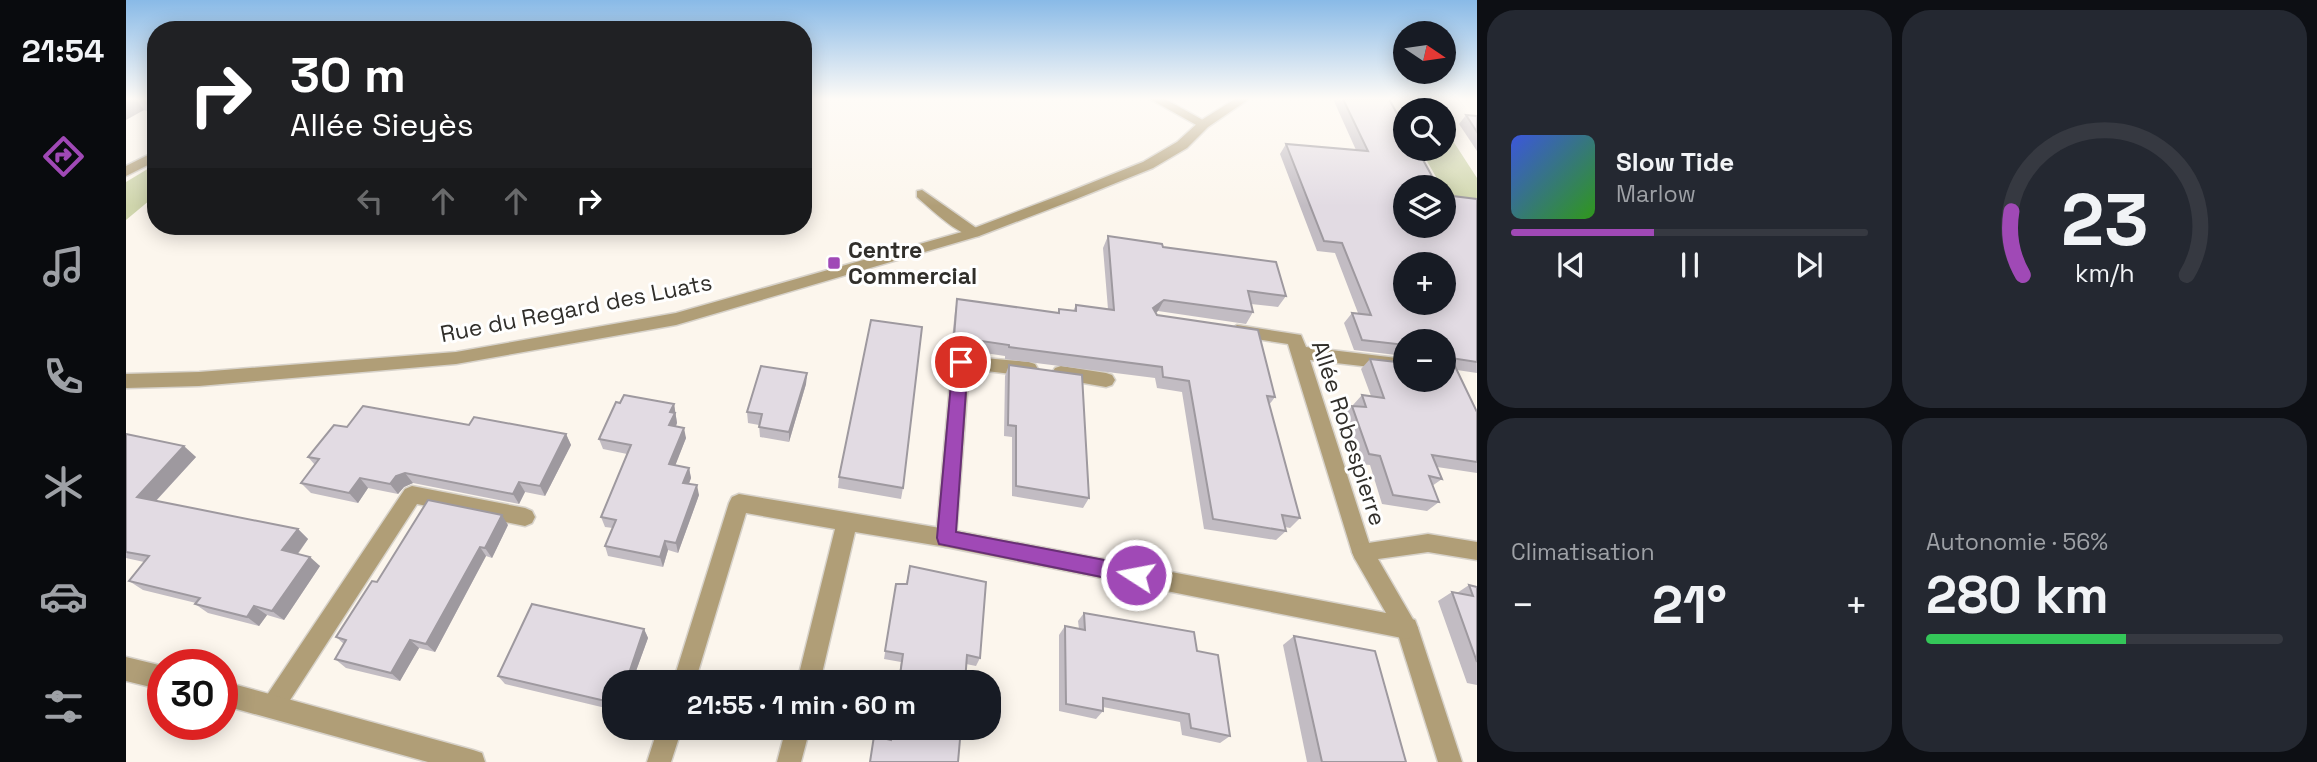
<!DOCTYPE html>
<html lang="fr">
<meta charset="utf-8">
<style>
body{margin:0;font-family:"Space Grotesk",sans-serif;background:#242831;color:#f1f3f6;height:100vh;display:flex;flex-direction:column;font-size:26px;white-space:nowrap}
*{box-sizing:border-box;margin:0}
p{font-size:23px;color:#9ea1a6}
.icon{flex:none;width:38px;height:38px;fill:none;stroke:currentColor;stroke-width:2;stroke-linecap:round;stroke-linejoin:round}
.map{position:relative;flex:1;overflow:hidden}
.panel{display:flex;flex-direction:column;gap:10px;padding:10px;background:#0d0f14;width:840px}
.panel>*{flex:none}
.banner{position:absolute;left:21px;top:21px;width:665px;height:214px;border-radius:28px;box-shadow:0 4px 18px #0003;background:#202124;color:#fff;overflow:hidden}
.needle{width:46px;rotate:103deg}
.fabs{position:absolute;left:1267px;top:21px;display:grid;gap:14px}
.fabs a{display:grid;place-items:center;width:63px;height:63px;border-radius:50%;background:#171b24;box-shadow:0 4px 18px #0003;font-size:35px}
.speed{position:absolute;left:21px;top:649px;display:flex;gap:14px;font-size:35px;font-weight:700;text-align:center}
.speed>*{display:grid;place-content:center;width:91px;height:91px;border-radius:50%;background:#171b24;box-shadow:0 4px 18px #0003;line-height:1}
.speed .limit{border:10px solid #d22;background:#fff;color:#111}
.pin{position:absolute;display:grid;place-items:center;width:60px;height:60px;color:#fff;margin:-30px;border:4px solid #fff;border-radius:50%;box-shadow:0 2px 7px #0007}
.me{position:absolute;width:77px;margin:-38px;rotate:281deg;stroke-linejoin:round;filter:drop-shadow(0 0 5px #0008)}
.turn{display:flex;align-items:center;gap:24px;height:147px;padding:0 28px;font-size:32px}
.turn .icon{width:91px;height:91px;stroke-width:2.5}
.turn b{display:block;font-size:49px;line-height:60px}
.lanes{display:flex;align-items:center;height:66px;padding:0 28px;background:#0003;justify-content:center;gap:35px;direction:ltr}
.lanes .off{opacity:.35}
.big{font-size:52px;font-weight:700;line-height:1.1}
.panel .card{flex:1;display:flex;flex-direction:column;justify-content:center;gap:10px;min-width:0;padding:0 24px;border-radius:28px;background:#242831}
.panel .dial{align-items:center;gap:0}
.dial svg{height:182px;overflow:visible;fill:none;stroke:#363941;stroke-width:7;stroke-linecap:round;text-anchor:middle}
.dial text{fill:#f1f3f6;stroke:none}
.song{display:flex;align-items:center;gap:21px}
.cover{width:84px;height:84px;border-radius:10px;background:linear-gradient(135deg,hsl(230 70% 55%),hsl(110 70% 35%))}
.played{height:7px;border-radius:4px;background:linear-gradient(90deg,#a049b6 40%,#363941 40%)}
.keys{display:flex;justify-content:space-around;direction:ltr}
.heat{display:flex;justify-content:space-between;align-items:center;font-size:38px;direction:ltr}
.charge{height:10px;border-radius:5px;background:linear-gradient(90deg,#34c759 56%,#363941 0)}
.panel .tiles{flex:1;display:grid;gap:10px;grid-template-columns:repeat(2,1fr)}
.trip{position:absolute;left:476px;top:670px;width:399px;height:70px;border-radius:28px;background:#171b24;box-shadow:0 4px 18px #0003;font-weight:700;line-height:70px;text-align:center}
main{display:flex;flex:1;min-height:0}
.menu{display:flex;flex-direction:column;width:126px;justify-content:space-around;align-items:center;background:#090b0e;color:#9ea1a6}
.menu .icon{width:49px;height:49px}
.menu .selected{color:#a049b6}
.menu b{font-size:32px;color:#f1f3f6}
.map>svg:first-child{display:block}
.green{fill:#d0d6ad}
.lines{fill:none;stroke-linecap:round;stroke-linejoin:round}
.service-casing{stroke:#d7d2ca;stroke-width:3}
.minor-casing{stroke:#d7d2ca;stroke-width:3}
.tertiary-casing{stroke:#d7d2ca;stroke-width:3}
.service{fill:#b09e77;fill-rule:evenodd}
.minor{fill:#b09e77;fill-rule:evenodd}
.tertiary{fill:#b09e77;fill-rule:evenodd}
.wall{fill:#c2bcc3}
.shaded-wall{fill:#9e999f}
.building{fill:#e2dbe3;stroke:#9e999f;stroke-width:2;fill-rule:evenodd}
.route{fill:#a049b6;stroke:#682f76;stroke-width:2}
.poi-dot{fill:#a049b6;stroke:#fff;stroke-width:2.5}
.labels{text-anchor:middle;stroke-width:6;stroke-linejoin:round;paint-order:stroke}
.poi-label{font-size:23px;font-weight:bold;fill:#312f2b;stroke:#fff;text-anchor:start}
.street-label{font-size:23px;fill:#312f2b;stroke:#fff}
</style>
<main>
<nav class="menu">
<b>21:54</b>
<svg class="icon selected" aria-label="directions" viewBox="0 0 24 24"><path d="M12 3l9 9-9 9-9-9zM9 14v-3h6M13 9l2 2-2 2"/></svg>
<svg class="icon" aria-label="music" viewBox="0 0 24 24"><path d="M9 18V5l10-2v13"/><circle cx="6" cy="18" r="3"/><circle cx="16" cy="16" r="3"/></svg>
<svg class="icon" aria-label="phone" viewBox="0 0 24 24"><path d="M5 4h4l2 5-3 2q2 4 5 5l2-3 5 2v4C11 20 4 13 5 4z"/></svg>
<svg class="icon" aria-label="climate" viewBox="0 0 24 24"><path d="M12 3v18M4 7l16 10M4 17L20 7"/></svg>
<svg class="icon" aria-label="car" viewBox="0 0 24 24"><path d="M5 17H2v-5l4-1 3-4h7l3 4 3 1v5h-3M9 17h6M6 11h13"/><circle cx="7" cy="17" r="2"/><circle cx="17" cy="17" r="2"/></svg>
<svg class="icon" aria-label="filters" viewBox="0 0 24 24"><path d="M4 7h16M4 17h16"/><circle cx="9" cy="7" r="2"/><circle cx="15" cy="17" r="2"/></svg>
</nav>
<div class="map">
<svg width="1351" height="762" viewBox="0 0 1351 762">
<rect width="100%" height="100%" fill="#fcf6ed"/>
<g class="green">
<polygon points="1318,127 1351,178 1351,199 1321,196 1294,149 1318,149"/>
<polygon points="30,164 30,195 0,220 0,182"/>
</g>
<g class="lines">
<defs>
<g id="service">
<path d="M796 190 853 230 855 233 853 236C836 240 804 208 791 197V191Z"/>
<polygon points="1111,325 1175,335 1180,347 1279,359 1279,371 1184,360 1246,552 1243,559 1236,561 1229,559 1226,552 1162,344 1105,335 1103,331"/>
<polygon points="835,356 903,362 909,364 912,369 909,374 903,376 843,369 830,538 827,545 820,547 813,545 810,538 826,362 829,357"/>
<polygon points="935,366 980,373 986,375 989,380 986,385 980,387 929,378 926,373 929,368"/>
<polygon points="286,486 399,508 406,511 409,517 406,523 399,526 291,504 155,714 147,718 139,714 135,706 139,698 279,489"/>
<polygon points="1281,617 1289,620 1292,628 1336,762 1312,762 1270,628 1273,620"/>
</g>
<g id="minor">
<polygon points="1109,99 1123,99 1082,127 1061,148 1027,168 950,199 853,236 550,325 330,364 73,386 0,388 0,374 73,372 330,352 550,313 843,230 940,193 1017,162 1051,142 1074,121"/>
<polygon points="30,151 30,161 0,176 0,166"/>
<polygon points="613,494 820,529 1260,613 1229,559 1226,552 1229,545 1302,534 1351,542 1351,560 1302,552 1252,559 1292,628 1289,636 1281,639 820,547 729,532 694,682 671,682 709,529 620,513 569,682 547,682 603,503 606,497"/>
<polygon points="0,657 37,666 37,690 0,681"/>
<polygon points="96,681 347,750 356,753 359,762 302,762 96,705"/>
<polygon points="532,728 556,728 545,762 521,762"/>
<polygon points="660,728 684,728 675,762 651,762"/>
</g>
<polygon id="tertiary" points="1024,99 1039,99 1084,124 1078,128 1074,127"/>
</defs>
<use href="#service" class="service-casing"/>
<use href="#minor" class="minor-casing"/>
<use href="#tertiary" class="tertiary-casing"/>
<use href="#service" class="service"/>
<use href="#minor" class="minor"/>
<use href="#tertiary" class="tertiary"/>
</g>
<g class="wall">
<polygon points="0,99 30,99 26,113 18,110"/>
<polygon points="1207,99 1263,99 1279,226 1351,199 1351,373 1331,370 1351,412 1351,473 1311,467 1316,479 1306,486 1313,502 1301,511 1256,504 1244,465 1233,464 1217,415 1226,406 1227,406 1227,405 1236,395 1245,396 1235,369 1244,359 1279,380 1318,341 1279,341 1279,356 1228,350 1218,323 1226,313 1232,313 1209,253 1191,251 1154,154 1160,144 1230,150"/>
<polygon points="1340,115 1351,116 1351,151 1333,124"/>
<polygon points="982,236 1037,247 1160,296 1152,307 1125,304 1127,312 1120,324 1032,311 1030,313 1031,315 1149,397 1143,405 1174,518 1164,528 1159,527 1160,531 1150,540 1078,529 1056,392 1031,388 1029,378 879,359 879,356 825,348 829,311 831,299 932,313 933,309 947,311 950,305 982,309 977,248"/>
<polygon points="883,365 963,498 957,508 886,496 886,437 878,436 879,376"/>
<polygon points="681,373 680,384 663,442 634,437 633,425 622,423 621,412"/>
<polygon points="548,404 551,423 550,426 560,438 549,465 563,468 565,478 563,484 573,495 552,553 542,550 537,567 482,556 479,546 487,528 479,527 475,517 501,454 477,449 473,439"/>
<polygon points="343,425 440,434 445,445 419,496 399,492 393,504 287,483 278,487 272,494 242,488 232,503 185,493 175,483 189,465 182,457 221,427"/>
<polygon points="0,434 70,457 30,501 172,529 182,539 172,554 194,566 158,620 141,615 133,626 82,613 69,604 70,603 17,590 3,581 18,562 0,558"/>
<polygon points="713,477 777,488 775,499 712,488"/>
<polygon points="382,525 366,558 360,556 309,652 293,648 274,681 220,668 209,659 218,644 210,637 251,582"/>
<polygon points="784,566 854,658 850,666 840,664 839,682 772,682 775,662 758,659 770,584 780,584"/>
<polygon points="1343,585 1351,587 1351,685 1341,683 1312,601 1326,592 1331,593"/>
<polygon points="958,613 1071,651 1104,736 1094,743 1056,735 1054,722 977,707 977,711 970,719 933,711 933,635 939,626 953,629 952,621"/>
<polygon points="518,629 522,638 506,682 488,682 488,710 379,684 372,676"/>
<polygon points="1168,636 1280,762 1181,762 1157,645"/>
</g>
<g class="shaded-wall">
<polygon points="0,99 10,99 18,110 0,120"/>
<polygon points="16,99 30,99 30,111 26,113"/>
<polygon points="1038,300 1032,311 1021,319 1027,308"/>
<polygon points="681,373 680,384 663,442 663,432"/>
<polygon points="548,404 551,423 546,435 543,425 544,412"/>
<polygon points="558,428 560,438 546,474 543,464"/>
<polygon points="440,434 445,445 419,496 414,486"/>
<polygon points="58,446 70,457 24,507 11,497"/>
<polygon points="563,468 565,478 559,493 557,483"/>
<polygon points="279,473 287,483 278,487 272,494 264,484 270,476"/>
<polygon points="234,478 242,488 232,503 223,493"/>
<polygon points="393,482 399,492 393,504 387,494"/>
<polygon points="571,485 573,495 552,553 550,543"/>
<polygon points="376,515 382,525 366,558 359,548"/>
<polygon points="172,529 182,539 167,560 156,550"/>
<polygon points="539,541 542,550 537,567 534,557"/>
<polygon points="354,547 360,556 309,652 300,644"/>
<polygon points="184,557 194,566 158,620 146,611"/>
<polygon points="128,606 141,615 133,626 121,617"/>
<polygon points="518,629 522,638 506,682 500,682"/>
<polygon points="284,640 293,648 274,681 265,673"/>
</g>
<g class="building">
<path d="M1217 99H1263L1279 128V149H1291L1312 187H1279V226H1318V195L1351 199V362L1325 358 1351 412V462L1306 455 1316 479 1303 476 1313 502 1267 495 1254 456 1243 454 1226 406 1240 407 1236 395 1258 398 1244 359 1279 363V380H1318V341H1279V345L1236 340 1226 313 1245 315 1216 243 1198 241 1160 144 1242 151ZM1279 264H1318V303H1279Z"/>
<polygon points="1340,115 1351,116 1351,132"/>
<polygon points="982,236 1036,244 1037,247 1150,262 1160,296 1122,291 1127,312 1038,300 1027,308 1031,315 1132,330 1149,397 1141,396 1174,518 1156,515 1160,531 1087,519 1063,381 1037,377 1036,367 883,347 883,345 828,337 831,299 933,313 933,309 950,311 950,305 988,310"/>
<polygon points="745,320 796,327 777,488 713,477"/>
<polygon points="883,365 956,375 963,498 890,486 890,426 882,425"/>
<polygon points="635,366 681,373 663,432 633,427 636,414 621,412"/>
<polygon points="498,395 548,404 544,412 549,413 543,425 558,428 543,464 563,468 557,483 571,485 550,543 539,541 534,557 479,546 490,520 475,517 505,445 473,439 490,402 494,403"/>
<polygon points="237,406 343,425 348,417 440,434 414,486 393,482 387,494 279,473 270,476 264,484 234,478 223,493 175,483 193,459 182,457 208,425 221,427"/>
<polygon points="0,434 58,446 11,497 172,529 156,550 184,557 146,611 128,606 121,617 69,604 74,598 3,581 23,556 0,552"/>
<polygon points="302,500 376,515 359,548 354,547 300,644 284,640 265,673 209,659 220,640 210,637 246,581 251,582"/>
<polygon points="784,566 860,582 854,658 841,655 839,682 773,682 777,654 759,651 770,584 781,584"/>
<polygon points="1343,585 1351,587 1351,662 1326,592 1347,596"/>
<polygon points="406,604 518,629 500,682 488,682 488,703 372,676"/>
<polygon points="958,613 1068,632 1071,651 1092,655 1104,736 1065,728 1063,714 977,698 977,711 940,704 939,626 959,630"/>
<polygon points="1168,636 1249,651 1280,762 1196,762"/>
<polygon points="767,728 835,728 832,762 744,762 748,736 765,740"/>
</g>
<linearGradient id="sky" x2="0" y2="1"><stop stop-color="#89bae7"/><stop offset="0.48" stop-color="#fefbf7"/><stop offset="1" stop-color="#fefbf7" stop-opacity="0"/></linearGradient>
<rect width="1351" height="206" fill="url(#sky)"/>
<polygon class="route" points="835,356 842,362 830,532 1010,566 1017,569 1020,575 1017,582 1010,584 813,544 811,538 827,362"/>
<rect class="poi-dot" x="701" y="256" width="14" height="14" rx="3.5"/>
<g class="labels">
<g class="poi-label">
<text x="722" y="258">Centre<tspan x="722" dy="26">Commercial</tspan></text>
</g>
<g class="street-label">
<text transform="translate(450 308) rotate(-11)" y="8">Rue du Regard des Luats</text>
<text transform="translate(1223 433) rotate(72)" y="8">Allée Robespierre</text>
</g>
</g>
</svg>
<div class="fabs">
<a><svg class="needle" viewBox="-14 -14 28 28"><path d="M0-13l5 13h-10z" fill="#e53935"/><path d="M0 13l5-13h-10z" fill="#9ea1a6"/></svg></a>
<a><svg class="icon" aria-label="search" viewBox="0 0 24 24"><circle cx="10" cy="10" r="6"/><path d="M15 15l6 6"/></svg></a>
<a><svg class="icon" aria-label="layers" viewBox="0 0 24 24"><path d="M12 4l9 5-9 5-9-5zM3 14l9 5 9-5"/></svg></a>
<a>+</a>
<a>−</a>
</div>
<div class="speed"><div class="limit">30</div></div>
<div class="pin" style="left:835px;top:362px;background:#d93025"><svg class="icon" aria-label="arrive" viewBox="0 0 24 24"><path d="M6 21V4h12l-3 4 3 4H6"/></svg></div>
<svg class="me" style="left:1010px;top:575px" viewBox="-20 -20 40 40"><circle r="17" fill="#a049b6" stroke="#fff" stroke-width="3"/><path d="M0-11L8 9 0 5-8 9z" fill="#fff"/></svg>
<div class="trip">21:55 · 1 min · 60 m</div>
<div class="banner">
<div class="turn"><svg class="icon" aria-label="right" viewBox="0 0 24 24"><path d="M7 20v-9h11M14 6l5 5-5 5"/></svg><div><b>30 m</b>Allée Sieyès</div></div>
<div class="lanes"><svg class="icon off" aria-label="left" viewBox="0 0 24 24"><path d="M17 20v-9H6M10 6l-5 5 5 5"/></svg><svg class="icon off" aria-label="ahead" viewBox="0 0 24 24"><path d="M12 20V5M6 11l6-6 6 6"/></svg><svg class="icon off" aria-label="ahead" viewBox="0 0 24 24"><path d="M12 20V5M6 11l6-6 6 6"/></svg><svg class="icon" aria-label="right" viewBox="0 0 24 24"><path d="M7 20v-9h11M14 6l5 5-5 5"/></svg></div>
</div>
</div>
<section class="panel">
<div class="tiles">
<div class="card">
<div class="song"><i class="cover"></i><div><b>Slow Tide</b><p>Marlow</p></div></div>
<div class="played"></div>
<div class="keys"><svg class="icon" aria-label="previous" viewBox="0 0 24 24"><path d="M18 5L8 12l10 7zM5 5v14"/></svg><svg class="icon" aria-label="pause" viewBox="0 0 24 24"><path d="M8 5v14M16 5v14"/></svg><svg class="icon" aria-label="next" viewBox="0 0 24 24"><path d="M6 5l10 7-10 7zM19 5v14"/></svg></div>
</div>
<div class="card dial"><svg viewBox="0 0 100 80">
<path d="M14 69A42 42 0 1 1 86 69"/>
<path d="M14 69A42 42 0 0 1 9 41" stroke="#a049b6"/>
<text x="50" y="56" font-size="32" font-weight="700">23</text>
<text x="50" y="72" font-size="11">km/h</text>
</svg></div>
<div class="card"><p>Climatisation</p>
<div class="heat"><a>−</a><b class="big">21°</b><a>+</a></div>
</div>
<div class="card"><p>Autonomie · 56%</p><b class="big">280 km</b><div class="charge"></div></div>
</div>
</section>
</main>
